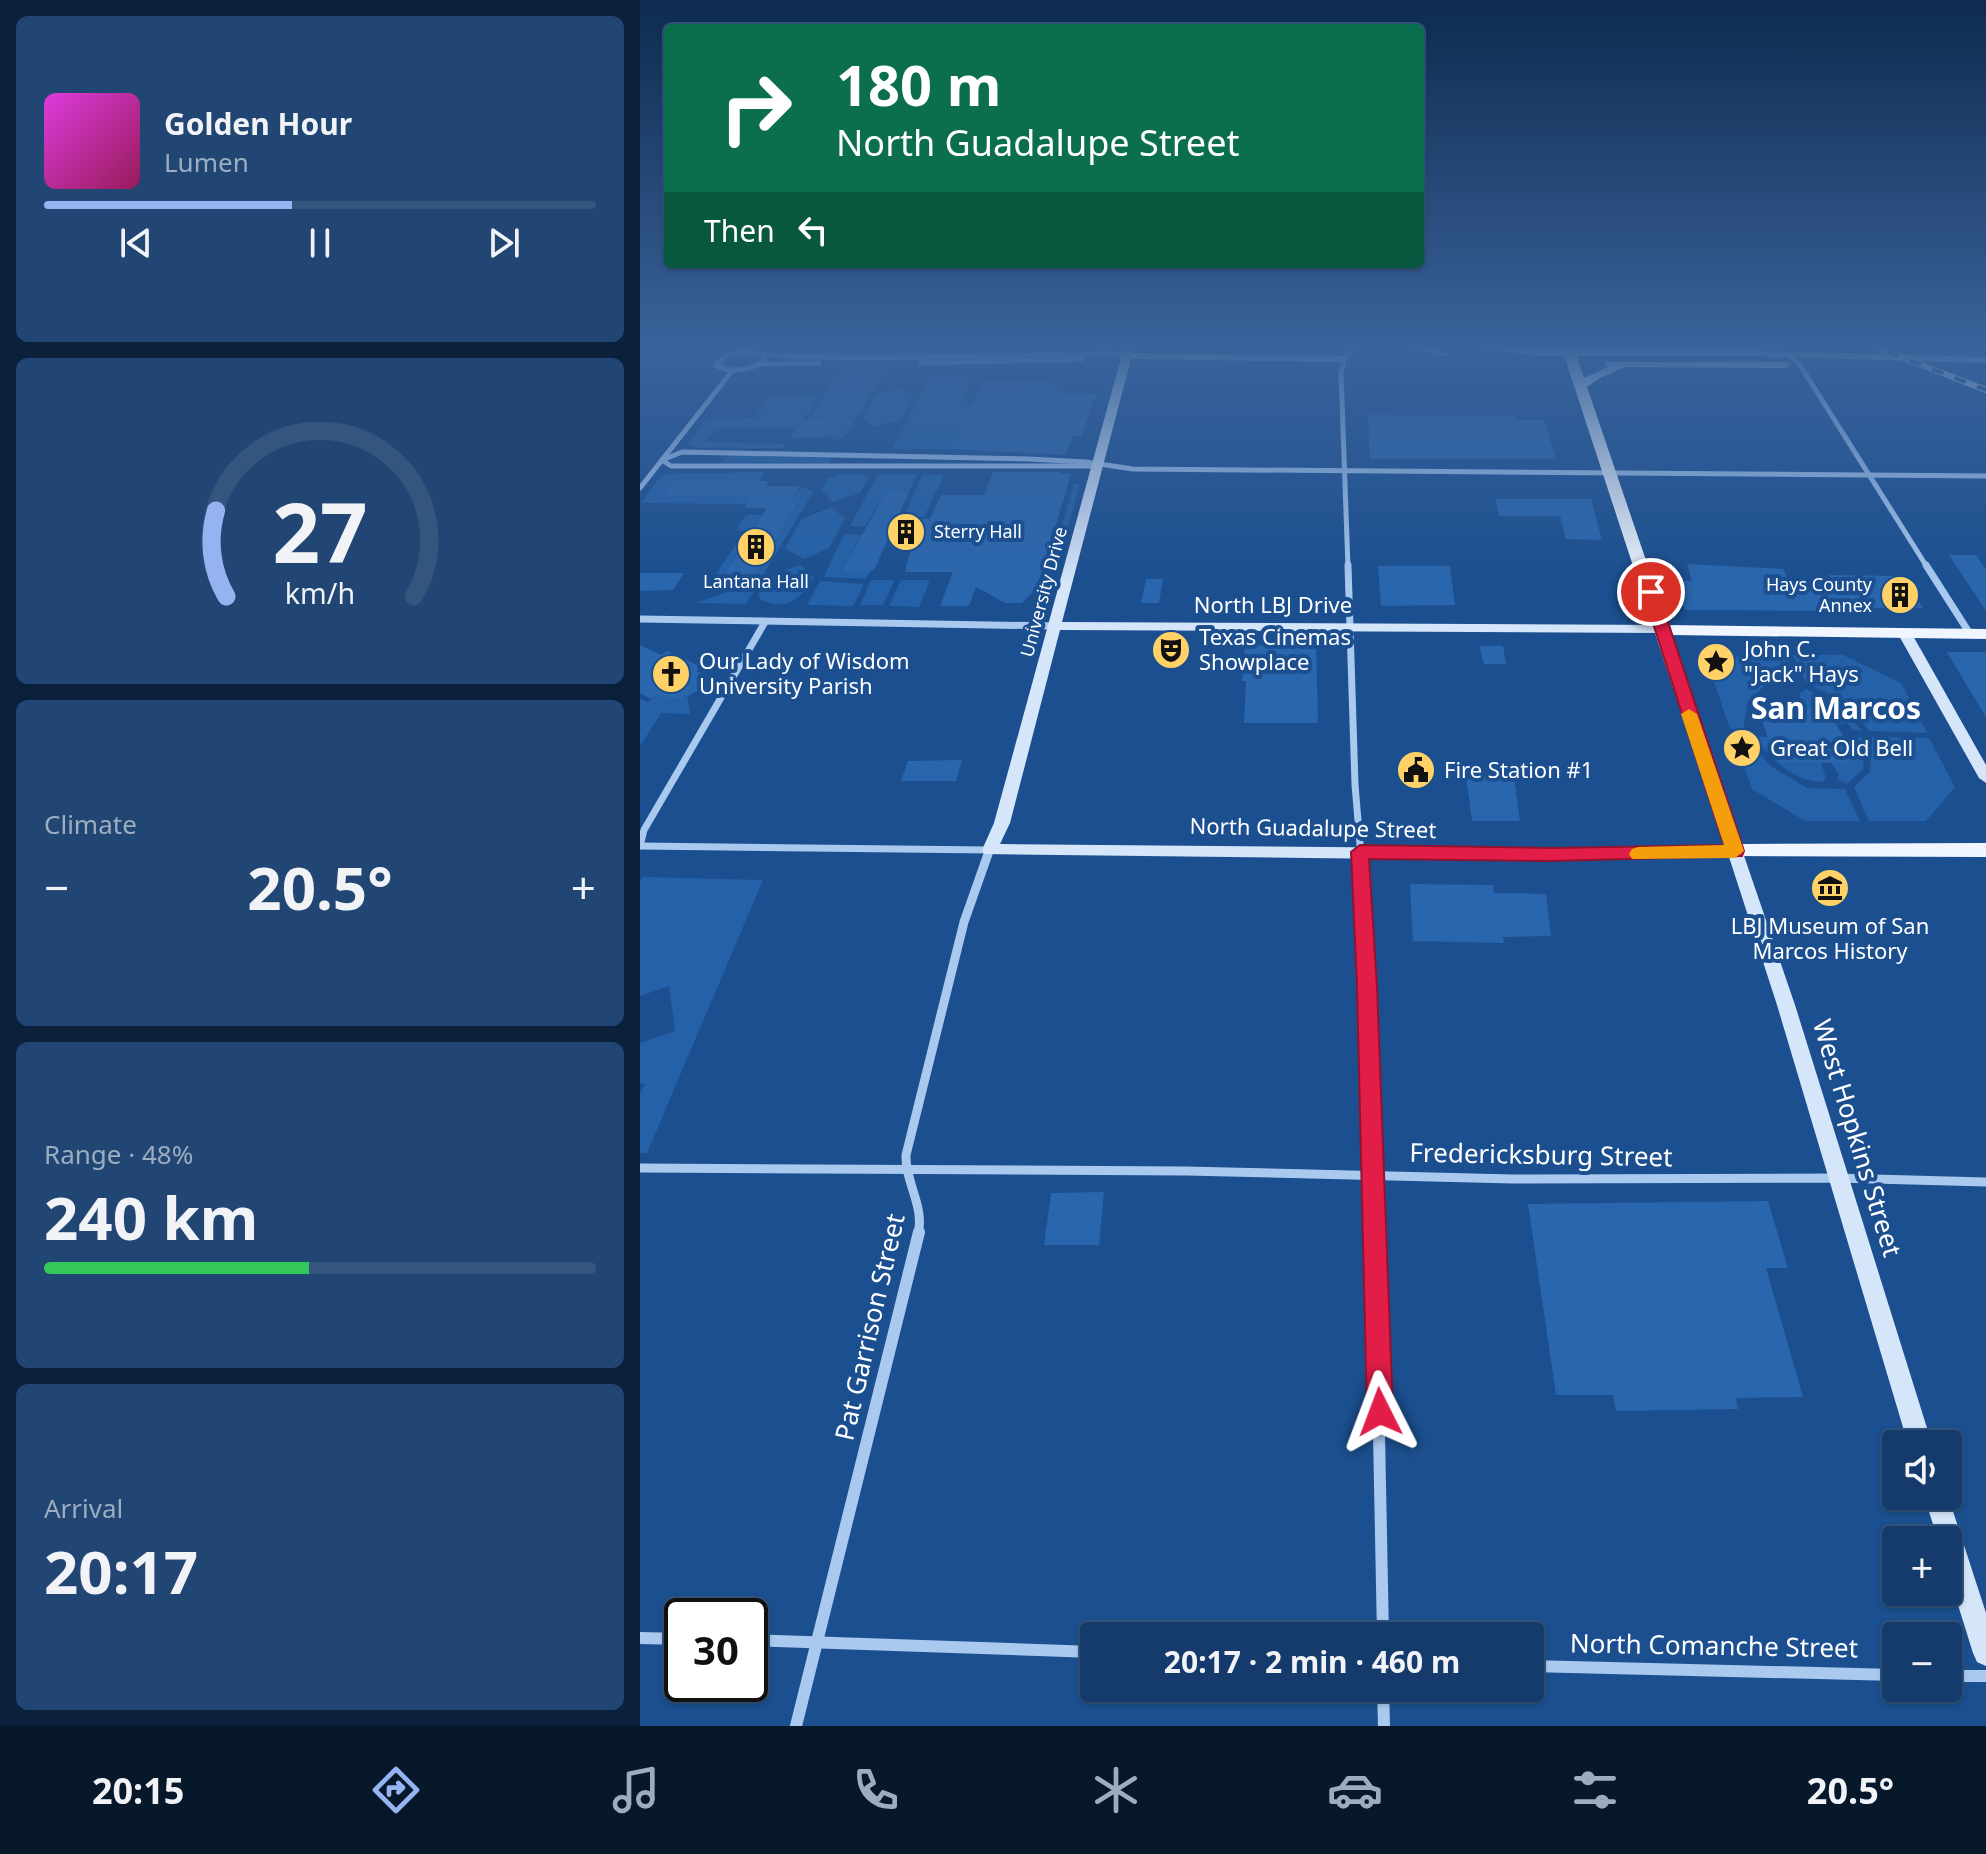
<!DOCTYPE html>
<meta charset="utf-8">
<style>
body{margin:0;font-family:"Noto Sans",sans-serif;background:#214673;color:#f1f3f6;height:100vh;display:flex;flex-direction:column;font-size:30px;white-space:nowrap}
*{box-sizing:border-box;margin:0}
p{font-size:26px;color:#9dadc1}
.icon{flex:none;width:44px;height:44px;fill:none;stroke:currentColor;stroke-width:2;stroke-linecap:round;stroke-linejoin:round}
.map{position:relative;flex:1;overflow:hidden}
.side{display:flex;flex-direction:column;gap:16px;padding:16px;background:#0b203b;width:640px}
.side>*{flex:none}
.hud{position:absolute;left:24px;top:24px;width:760px;height:244px;border-radius:8px;box-shadow:0 2px 6px #0004,0 0 0 2px #33557e;background:#0b6e4f;color:#fff;overflow:hidden}
.buttons{position:absolute;left:1242px;top:1430px;display:grid;gap:16px}
.buttons a{display:grid;place-items:center;width:80px;height:80px;border-radius:8px;background:#143b6b;box-shadow:0 2px 6px #0004,0 0 0 2px #33557e;font-size:40px}
.speed{position:absolute;left:24px;top:1598px;display:flex;gap:16px;font-size:40px;font-weight:700;text-align:center}
.speed>*{display:grid;place-content:center;width:104px;height:104px;border-radius:50%;background:#143b6b;box-shadow:0 2px 6px #0004,0 0 0 2px #33557e;line-height:1}
.speed .limit{border:4px solid #111;border-radius:12px;background:#fff;color:#111}
.pin{position:absolute;display:grid;place-items:center;width:68px;height:68px;color:#fff;margin:-34px;border:4px solid #fff;border-radius:50%;box-shadow:0 2px 8px #0007}
.me{position:absolute;width:88px;margin:-44px;rotate:357deg;stroke-linejoin:round;filter:drop-shadow(0 0 6px #0008)}
.turn{display:flex;align-items:center;gap:28px;height:168px;padding:0 40px;font-size:36px}
.turn .icon{width:104px;height:104px;stroke-width:2.5}
.turn b{display:block;font-size:56px;line-height:68px}
.then{display:flex;align-items:center;height:76px;padding:0 40px;background:#0003;gap:16px;font-size:30px}
.big{font-size:60px;font-weight:700;line-height:1.1}
.side .tile{flex:1;display:flex;flex-direction:column;justify-content:center;gap:12px;min-width:0;padding:0 28px;border-radius:12px;background:#214673}
.side .dial{align-items:center;gap:0}
.dial svg{height:208px;overflow:visible;fill:none;stroke:#33557e;stroke-width:7;stroke-linecap:round;text-anchor:middle}
.dial text{fill:#f1f3f6;stroke:none}
.song{display:flex;align-items:center;gap:24px}
.cover{width:96px;height:96px;border-radius:12px;background:linear-gradient(135deg,hsl(300 70% 55%),hsl(330 70% 35%))}
.played{height:8px;border-radius:4px;background:linear-gradient(90deg,#95b2f1 45%,#33557e 45%)}
.keys{display:flex;justify-content:space-around;direction:ltr}
.heat{display:flex;justify-content:space-between;align-items:center;font-size:44px;direction:ltr}
.charge{height:12px;border-radius:6px;background:linear-gradient(90deg,#34c759 48%,#33557e 0)}
.trip{position:absolute;left:440px;top:1622px;width:464px;height:80px;border-radius:8px;background:#143b6b;box-shadow:0 2px 6px #0004,0 0 0 2px #33557e;font-weight:700;line-height:80px;text-align:center}
.tabs{display:flex;height:128px;justify-content:space-around;align-items:center;background:#08182b;color:#9dadc1}
.tabs .icon{width:56px;height:56px}
.tabs .active{color:#95b2f1}
.tabs b{font-size:36px;color:#f1f3f6}
main{display:flex;flex:1;min-height:0}
.map>svg:first-child{display:block}
.green{fill:#2461a8}
.building{fill:#2a66ad}
.lines{fill:none;stroke-linecap:round;stroke-linejoin:round}
.street-far3{stroke:#a9c9ee;stroke-width:5}
.street-far2{stroke:#a9c9ee;stroke-width:7}
.street-far1{stroke:#a9c9ee;stroke-width:9}
.street{stroke:#a9c9ee;stroke-width:12}
.secondary{fill:#d6e6fa;fill-rule:evenodd}
.primary{fill:#f0f6ff;fill-rule:evenodd}
.rail-casing{stroke:#fff;stroke-width:6}
.rail{stroke:#1b4f8f;stroke-width:4;stroke-dasharray:12;stroke-linecap:butt}
.route{fill:#e11d48;stroke:#92132f;stroke-width:2}
.slow{fill:#f59e0b}
.labels{text-anchor:middle;stroke-width:8;stroke-linejoin:round;paint-order:stroke}
.far-poi-label{font-size:18px;fill:#fff;stroke:#1b4f8f;text-anchor:start}
.far-street-label{font-size:18px;fill:#fff;stroke:#1b4f8f}
.street-label{font-size:22px;fill:#fff;stroke:#1b4f8f}
.poi-label{font-size:22px;fill:#fff;stroke:#1b4f8f;text-anchor:start}
.near-street-label{font-size:26px;fill:#fff;stroke:#1b4f8f}
.district-label{font-size:30px;font-weight:bold;fill:#fff;stroke:#1b4f8f}
</style>
<main>
<section class="side">
<div class="tile">
<div class="song"><i class="cover"></i><div><b>Golden Hour</b><p>Lumen</p></div></div>
<div class="played"></div>
<div class="keys"><svg class="icon" aria-label="previous" viewBox="0 0 24 24"><path d="M18 5L8 12l10 7zM5 5v14"/></svg><svg class="icon" aria-label="pause" viewBox="0 0 24 24"><path d="M8 5v14M16 5v14"/></svg><svg class="icon" aria-label="next" viewBox="0 0 24 24"><path d="M6 5l10 7-10 7zM19 5v14"/></svg></div>
</div>
<div class="tile dial"><svg viewBox="0 0 100 80">
<path d="M14 69A42 42 0 1 1 86 69"/>
<path d="M14 69A42 42 0 0 1 10 36" stroke="#95b2f1"/>
<text x="50" y="56" font-size="32" font-weight="700">27</text>
<text x="50" y="72" font-size="11">km/h</text>
</svg></div>
<div class="tile"><p>Climate</p>
<div class="heat"><a>−</a><b class="big">20.5°</b><a>+</a></div>
</div>
<div class="tile"><p>Range · 48%</p><b class="big">240 km</b><div class="charge"></div></div>
<div class="tile"><p>Arrival</p><b class="big">20:17</b></div>
</section>
<div class="map">
<svg width="1346" height="1726" viewBox="0 0 1346 1726">
<rect width="100%" height="100%" fill="#1b4f8f"/>
<g class="green">
<polygon points="950,343 1195,343 1210,350 1046,344 951,347"/>
<polygon points="1248,343 1346,343 1346,352 1268,351"/>
<polygon points="203,368 216,368 182,421 168,420"/>
<polygon points="237,368 256,368 242,376 205,437 195,440 190,434 198,421 205,421"/>
<polygon points="291,376 332,376 324,395 328,395 325,403 332,404 311,449 252,449"/>
<polygon points="257,388 273,396 261,419 235,427 222,418 236,396"/>
<polygon points="180,397 156,429 75,429 65,442 145,444 143,448 57,448 48,443 66,420 115,418 129,398"/>
<polygon points="90,455 193,456 189,463 83,462 83,458"/>
<polygon points="125,472 119,481 23,496 111,497 106,504 1,503 19,478 27,474"/>
<polygon points="199,474 221,474 228,478 220,493 192,502 181,490 188,478"/>
<polygon points="238,474 277,474 269,492 246,492 225,526 210,526"/>
<polygon points="282,475 304,475 284,517 264,517"/>
<polygon points="434,484 440,484 407,599 401,599"/>
<polygon points="164,487 173,492 106,604 56,603 93,590 100,579 112,579 158,504 149,503 157,491"/>
<polygon points="189,508 193,508 205,519 189,548 164,559 145,548 162,519"/>
<polygon points="106,515 122,515 81,579 94,580 71,581 105,531 96,530"/>
<polygon points="204,534 221,535 201,572 230,572 226,579 184,577"/>
<path d="M156 566H161L174 577C162 599 145 613 120 599L118 595 129 578Z"/>
<polygon points="231,580 255,580 243,605 220,605"/>
<polygon points="261,580 290,580 279,607 249,606"/>
<polygon points="180,581 224,584 213,606 167,605"/>
<polygon points="1099,655 1146,655 1158,684 1127,684 1108,700 1103,730 1090,729 1072,676"/>
<polygon points="1153,655 1203,655 1261,683 1287,733 1230,731 1199,699 1166,683"/>
<polygon points="1166,689 1193,702 1223,731 1213,730 1207,723 1198,724 1186,707 1164,708 1159,694"/>
<polygon points="47,694 50,714 21,713 0,746 0,699 8,702 17,695 28,700"/>
<polygon points="1093,736 1104,736 1132,767 1167,788 1205,789 1220,821 1165,821 1112,789"/>
<path d="M1113 736 1128 737 1139 762H1181L1186 778 1182 782C1151 781 1131 758 1113 736Z"/>
<polygon points="1215,737 1225,737 1223,769 1207,784 1197,779 1199,775 1190,762 1211,751 1208,743 1218,743"/>
<polygon points="1232,737 1289,738 1315,787 1286,821 1229,821 1214,787 1230,772"/>
<polygon points="3,877 123,880 7,1153 0,1153 0,1094 5,1084 0,1083 0,1043 35,1031 29,986 0,996 0,881"/>
</g>
<g class="building">
<polygon points="216,368 237,368 205,421 198,421 190,434 179,438 150,438 162,420 182,421"/>
<polygon points="343,381 419,382 415,390 421,390 420,393 456,394 441,436 433,436 426,455 311,449"/>
<polygon points="728,415 874,416 875,420 904,420 916,459 730,459"/>
<polygon points="353,472 421,472 420,474 431,474 401,575 394,591 382,603 365,603 336,587 329,606 300,606 313,572 265,572 279,519 290,519 301,495 344,495"/>
<polygon points="35,480 129,481 126,486 160,486 149,503 158,503 112,580 81,579 127,508 104,508 111,497 23,496"/>
<polygon points="246,492 269,492 235,568 230,572 201,572"/>
<polygon points="856,499 951,499 962,540 926,539 920,516 859,516"/>
<polygon points="1309,555 1336,555 1346,570 1346,611"/>
<polygon points="1047,564 1143,569 1149,581 1192,581 1189,575 1263,576 1283,608 1221,608 1223,611 1045,610 1033,580 1052,581"/>
<polygon points="738,566 810,566 815,605 741,606"/>
<polygon points="0,573 44,573 33,590 0,591"/>
<polygon points="506,579 523,579 519,603 501,603"/>
<polygon points="0,645 21,655 27,651 62,667 56,671 67,676 59,690 50,695 28,700 17,695 11,699 0,693"/>
<polygon points="605,645 676,646 678,723 604,723 606,681 602,681"/>
<polygon points="839,646 863,646 866,664 844,664"/>
<polygon points="1307,652 1346,652 1346,717 1320,674"/>
<polygon points="1186,707 1212,751 1207,752 1211,763 1138,762 1120,717 1143,717 1139,708"/>
<polygon points="322,760 316,781 261,781 268,761"/>
<polygon points="826,776 874,777 880,821 832,821"/>
<polygon points="770,884 853,885 854,893 906,894 911,936 863,937 864,943 773,941"/>
<polygon points="464,1192 459,1245 404,1245 411,1193"/>
<polygon points="1128,1201 1148,1268 1126,1268 1163,1397 1096,1398 1098,1409 976,1411 973,1395 916,1395 888,1204"/>
</g>
<g class="lines">
<g class="street-far3">
<path d="M125 355 120 364C105 370 91 374 76 365 93 343 119 356 144 356 254 360 364 355 474 353L486 356"/>
<polyline points="1150,356 1160,365 1287,567"/>
<polyline points="281,363 443,359"/>
<polyline points="121,364 179,363"/>
<polyline points="22,460 42,452 389,459 446,462 493,469 1346,476"/>
<polyline points="22,460 31,466 454,466"/>
<polyline points="0,488 92,371"/>
<polyline points="708,567 701,373 704,359 718,343"/>
</g>
<g class="street-far2">
<polyline points="708,565 715,785 721,856"/>
<polyline points="1286,565 1330,634"/>
<polyline points="0,619 413,626"/>
<polyline points="0,846 350,850 347,856"/>
<polyline points="0,846 4,830 125,622"/>
</g>
<g class="street-far1">
<polyline points="721,854 735,1234"/>
<polyline points="0,1168 546,1171 873,1179 1196,1178 1346,1182"/>
<path d="M278 1234C285 1207 265 1182 266 1155L324 922 348 854"/>
</g>
<g class="street">
<polyline points="735,1232 743,1636"/>
<polyline points="0,1638 42,1639"/>
<polyline points="110,1640 454,1652"/>
<polyline points="890,1666 1256,1675"/>
<polyline points="1308,1676 1346,1676"/>
<polyline points="743,1688 744,1726"/>
<polyline points="156,1726 279,1232"/>
</g>
<g class="secondary">
<polygon points="485,343 495,343 492,353 704,356 709,359 704,362 491,359 422,622 1023,625 1030,629 1023,633 420,630 370,823 360,844 902,849 1101,847 1155,1005 1292,1444 1268,1444 1137,1005 1089,857 902,861 344,854 342,850 354,823"/>
<polygon points="746,343 767,343 812,354 807,357"/>
<polygon points="791,343 830,343 900,350 1108,350 1346,357 1346,363 1108,356 900,356"/>
<polygon points="966,362 1146,362 1151,365 1146,368 969,367 966,366"/>
<polygon points="1265,630 1272,634 1346,765 1346,783 1339,778 1258,634"/>
<polygon points="1284,1496 1308,1496 1346,1613 1346,1666 1337,1662 1333,1653 1308,1573 1308,1540 1298,1540"/>
</g>
<polygon class="primary" points="920,343 932,343 944,378 979,362 989,365 960,378 947,387 1028,625 1346,629 1346,639 1031,635 1102,844 1346,843 1346,857 1088,856"/>
<defs>
<polyline id="rail" points="1225,343 1346,390"/>
</defs>
<use href="#rail" class="rail-casing"/>
<use href="#rail" class="rail"/>
</g>
<linearGradient id="sky" x2="0" y2="1"><stop stop-color="#0f2b4f"/><stop offset="0.59" stop-color="#39639b"/><stop offset="1" stop-color="#39639b" stop-opacity="0"/></linearGradient>
<rect width="1346" height="585" fill="url(#sky)"/>
<polygon class="route" points="1011,588 1018,592 1104,851 1102,856 912,861 729,859 737,986 753,1412 749,1421 740,1425 731,1421 727,1412 717,986 711,852 720,845 912,848 1084,845 1003,592"/>
<polygon class="slow" points="1049,709 1057,714 1104,851 1095,858 992,859 989,854 992,849 998,847 1084,845 1041,714"/>
<defs>
<symbol id="building-disc" viewBox="-11 -11 22 22"><circle r="9.5" fill="#ffd166" stroke="#1b4f8f"/><path d="M-4-6H4V6H1V3H-1V6H-4ZM-2.5-4.3h1.7v1.8h-1.7ZM.8-4.3h1.7v1.8H.8ZM-2.5-1h1.7V.8h-1.7ZM.8-1h1.7V.8H.8Z" fill="#111"/></symbol>
<symbol id="theatre-disc" viewBox="-11 -11 22 22"><circle r="9.5" fill="#ffd166" stroke="#1b4f8f"/><path d="M-5-5.5Q0-4 5-5.5V0Q5 5 0 6Q-5 5-5 0ZM-3.3-2.5H-1v1.5H-3.3ZM1-2.5H3.3v1.5H1ZM-2.8 1Q0 5.5 2.8 1Z" fill="#111"/></symbol>
<symbol id="sight-disc" viewBox="-11 -11 22 22"><circle r="9.5" fill="#ffd166" stroke="#1b4f8f"/><path d="M0-6L1.8-2.2L6-1.7L2.9 1.2L3.7 5.4L0 3.3L-3.7 5.4L-2.9 1.2L-6-1.7L-1.8-2.2Z" fill="#111"/></symbol>
<symbol id="church-disc" viewBox="-11 -11 22 22"><circle r="9.5" fill="#ffd166" stroke="#1b4f8f"/><path d="M-1.2-6h2.4v3.5h3.3v2.4h-3.3V6h-2.4V-.1h-3.3v-2.4h3.3Z" fill="#111"/></symbol>
<symbol id="civic-disc" viewBox="-11 -11 22 22"><circle r="9.5" fill="#ffd166" stroke="#1b4f8f"/><path d="M-.6-6.5H3V-4.5H.6V-3L4-1V1h2V6H-6V1h2V-1L-.6-3ZM-1.2 2.5V6h2.4V2.5Z" fill="#111"/></symbol>
<symbol id="museum-disc" viewBox="-11 -11 22 22"><circle r="9.5" fill="#ffd166" stroke="#1b4f8f"/><path d="M0-6L6-3V-2H-6V-3ZM-5-1h2V3h-2ZM-1-1h2V3h-2ZM3-1h2V3H3ZM-6 4H6V6H-6Z" fill="#111"/></symbol>
</defs>
<g fill-rule="evenodd">
<use href="#building-disc" x="244" y="510" width="44" height="44"/>
<use href="#building-disc" x="94" y="525" width="44" height="44"/>
<use href="#building-disc" x="1238" y="573" width="44" height="44"/>
<use href="#theatre-disc" x="509" y="628" width="44" height="44"/>
<use href="#sight-disc" x="1054" y="640" width="44" height="44"/>
<use href="#church-disc" x="9" y="652" width="44" height="44"/>
<use href="#sight-disc" x="1080" y="726" width="44" height="44"/>
<use href="#civic-disc" x="754" y="748" width="44" height="44"/>
<use href="#museum-disc" x="1168" y="866" width="44" height="44"/>
</g>
<g class="labels">
<g class="far-poi-label">
<text x="294" y="538">Sterry Hall</text>
<text x="116" y="588" text-anchor="middle">Lantana Hall</text>
<text x="1232" y="591" text-anchor="end">Hays County<tspan x="1232" dy="21">Annex</tspan></text>
</g>
<g class="far-street-label">
<text transform="translate(404 592) rotate(-75)" y="6">University Drive</text>
</g>
<g class="street-label">
<text x="633" y="613">North LBJ Drive</text>
<text transform="translate(673 828) rotate(1)" y="8">North Guadalupe Street</text>
</g>
<g class="poi-label">
<text x="559" y="645">Texas Cinemas<tspan x="559" dy="25">Showplace</tspan></text>
<text x="1104" y="657">John C.<tspan x="1104" dy="25">"Jack" Hays</tspan></text>
<text x="59" y="669">Our Lady of Wisdom<tspan x="59" dy="25">University Parish</tspan></text>
<text x="1130" y="756">Great Old Bell</text>
<text x="804" y="778">Fire Station #1</text>
<text x="1190" y="934" text-anchor="middle">LBJ Museum of San<tspan x="1190" dy="25">Marcos History</tspan></text>
</g>
<g class="near-street-label">
<text transform="translate(1217 1138) rotate(73)" y="9">West Hopkins Street</text>
<text transform="translate(901 1155) rotate(1)" y="9">Fredericksburg Street</text>
<text transform="translate(230 1327) rotate(-77)" y="9">Pat Garrison Street</text>
<text transform="translate(1074 1646) rotate(1)" y="9">North Comanche Street</text>
</g>
<g class="district-label">
<text x="1196" y="719">San Marcos</text>
</g>
</g>
</svg>
<div class="buttons">
<a><svg class="icon" aria-label="sound" viewBox="0 0 24 24"><path d="M4 9h4l5-4v14l-5-4H4zM17 9q2 3 0 6"/></svg></a>
<a>+</a>
<a>−</a>
</div>
<div class="speed"><div class="limit">30</div></div>
<div class="pin" style="left:1011px;top:592px;background:#d93025"><svg class="icon" aria-label="arrive" viewBox="0 0 24 24"><path d="M6 21V4h12l-3 4 3 4H6"/></svg></div>
<svg class="me" style="left:740px;top:1412px" viewBox="-20 -20 40 40"><path d="M0-17L14 15 0 8-14 15z" fill="#e11d48" stroke="#fff" stroke-width="4"/></svg>
<div class="trip">20:17 · 2 min · 460 m</div>
<div class="hud">
<div class="turn"><svg class="icon" aria-label="right" viewBox="0 0 24 24"><path d="M7 20v-9h11M14 6l5 5-5 5"/></svg><div><b>180 m</b>North Guadalupe Street</div></div>
<div class="then">Then<svg class="icon" aria-label="left" viewBox="0 0 24 24"><path d="M17 20v-9H6M10 6l-5 5 5 5"/></svg></div>
</div>
</div>
</main>
<nav class="tabs">
<b>20:15</b>
<svg class="icon active" aria-label="directions" viewBox="0 0 24 24"><path d="M12 3l9 9-9 9-9-9zM9 14v-3h6M13 9l2 2-2 2"/></svg>
<svg class="icon" aria-label="music" viewBox="0 0 24 24"><path d="M9 18V5l10-2v13"/><circle cx="6" cy="18" r="3"/><circle cx="16" cy="16" r="3"/></svg>
<svg class="icon" aria-label="phone" viewBox="0 0 24 24"><path d="M5 4h4l2 5-3 2q2 4 5 5l2-3 5 2v4C11 20 4 13 5 4z"/></svg>
<svg class="icon" aria-label="climate" viewBox="0 0 24 24"><path d="M12 3v18M4 7l16 10M4 17L20 7"/></svg>
<svg class="icon" aria-label="car" viewBox="0 0 24 24"><path d="M5 17H2v-5l4-1 3-4h7l3 4 3 1v5h-3M9 17h6M6 11h13"/><circle cx="7" cy="17" r="2"/><circle cx="17" cy="17" r="2"/></svg>
<svg class="icon" aria-label="filters" viewBox="0 0 24 24"><path d="M4 7h16M4 17h16"/><circle cx="9" cy="7" r="2"/><circle cx="15" cy="17" r="2"/></svg>
<b>20.5°</b>
</nav>
